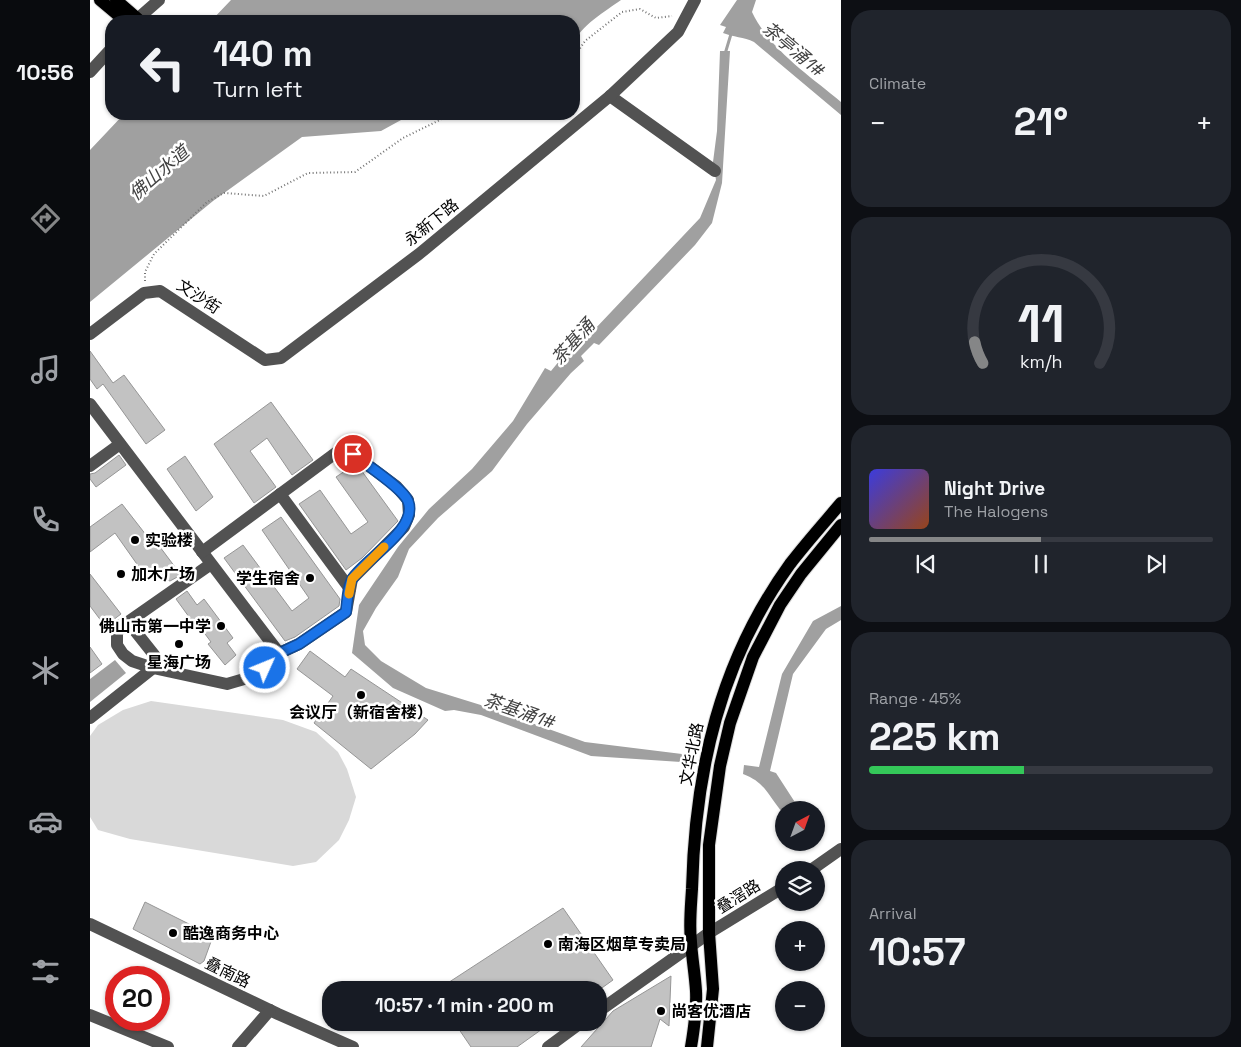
<!DOCTYPE html>
<meta charset="utf-8">
<style>
body{margin:0;font-family:"Space Grotesk","Noto Sans SC",sans-serif;background:#20242c;color:#f1f3f6;height:100vh;display:flex;flex-direction:column;font-size:19px;white-space:nowrap}
*{box-sizing:border-box;margin:0}
p{font-size:16px;color:#9ea1a6}
.icon{flex:none;width:28px;height:28px;fill:none;stroke:currentColor;stroke-width:2;stroke-linecap:round;stroke-linejoin:round}
.map{position:relative;flex:1;overflow:hidden}
.sheet{display:flex;flex-direction:column;gap:10px;padding:10px;background:#0d0f14;width:400px}
.sheet>*{flex:none}
.hud{position:absolute;left:15px;top:15px;width:475px;height:105px;border-radius:20px;box-shadow:0 1px 4px #0004;background:#171b24;color:#f1f3f6;overflow:hidden}
.needle{width:32px;rotate:41deg}
.fabs{position:absolute;left:685px;top:801px;display:grid;gap:10px}
.fabs a{display:grid;place-items:center;width:50px;height:50px;border-radius:50%;background:#171b24;box-shadow:0 1px 4px #0004;font-size:25px}
.speed{position:absolute;left:15px;top:966px;display:flex;gap:10px;font-size:25px;font-weight:700;text-align:center}
.speed>*{display:grid;place-content:center;width:65px;height:65px;border-radius:50%;background:#171b24;box-shadow:0 1px 4px #0004;line-height:1}
.speed .limit{border:8px solid #d22;background:#fff;color:#111}
.pin{position:absolute;display:grid;place-items:center;width:42px;height:42px;color:#fff;margin:-21px;border:2px solid #fff;border-radius:50%;box-shadow:0 1px 5px #0007}
.me{position:absolute;width:55px;margin:-28px;rotate:46deg;stroke-linejoin:round;filter:drop-shadow(0 0 4px #0008)}
.turn{display:flex;align-items:center;gap:18px;height:105px;padding:0 25px;font-size:22px}
.turn .icon{width:65px;height:65px;stroke-width:2.5}
.turn b{display:block;font-size:35px;line-height:42px}
.big{font-size:38px;font-weight:600;line-height:1.1}
.sheet .widget{flex:1;display:flex;flex-direction:column;justify-content:center;gap:8px;min-width:0;padding:0 18px;border-radius:20px;background:#20242c}
.sheet .dial{align-items:center;gap:0}
.dial svg{height:130px;overflow:visible;fill:none;stroke:#363941;stroke-width:7;stroke-linecap:round;text-anchor:middle}
.dial text{fill:#f1f3f6;stroke:none}
.song{display:flex;align-items:center;gap:15px}
.cover{width:60px;height:60px;border-radius:8px;background:linear-gradient(135deg,hsl(240 70% 55%),hsl(20 70% 35%))}
.played{height:5px;border-radius:2px;background:linear-gradient(90deg,#858687 50%,#363941 50%)}
.keys{display:flex;justify-content:space-around;direction:ltr}
.heat{display:flex;justify-content:space-between;align-items:center;font-size:28px;direction:ltr}
.charge{height:8px;border-radius:4px;background:linear-gradient(90deg,#34c759 45%,#363941 0)}
.trip{position:absolute;left:232px;top:981px;width:285px;height:50px;border-radius:20px;background:#171b24;box-shadow:0 1px 4px #0004;font-weight:600;line-height:50px;text-align:center}
main{display:flex;flex:1;min-height:0}
.dock{display:flex;flex-direction:column;width:90px;justify-content:space-around;align-items:center;background:#090b0e;color:#9ea1a6}
.dock .icon{width:35px;height:35px}
.dock .active{color:#858687}
.dock b{font-size:22px;color:#f1f3f6}
.map>svg:first-child{display:block}
.green{fill:#d9d9d9}
.water{fill:#a0a0a0}
.lines{fill:none;stroke-linecap:round;stroke-linejoin:round}
.stream{stroke:#a0a0a0;stroke-width:3}
.building{fill:#c2c2c2;stroke:#969696}
.major-casing{stroke:#dbdbdb;stroke-width:14}
.path{stroke:#747474;stroke-width:2;stroke-dasharray:1 2.5;stroke-linecap:butt}
.minor{stroke:#525252;stroke-width:12}
.major{stroke:#000;stroke-width:12}
.route-casing{stroke:#114b97;stroke-width:12}
.route{stroke:#1a73e8;stroke-width:9}
.slow{stroke:#f59e0b;stroke-width:9}
.poi-dot{fill:#000;stroke:#fff;stroke-width:2}
.labels{text-anchor:middle;stroke-width:5;stroke-linejoin:round;paint-order:stroke}
.street-label{font-size:16px;fill:#000;stroke:#fff}
.poi-label{font-size:16px;font-weight:bold;fill:#000;stroke:#fff;text-anchor:start}
.water-label{font-size:18px;font-style:italic;fill:#414141;stroke:#fff}
</style>
<main>
<nav class="dock">
<b>10:56</b>
<svg class="icon active" aria-label="directions" viewBox="0 0 24 24"><path d="M12 3l9 9-9 9-9-9zM9 14v-3h6M13 9l2 2-2 2"/></svg>
<svg class="icon" aria-label="music" viewBox="0 0 24 24"><path d="M9 18V5l10-2v13"/><circle cx="6" cy="18" r="3"/><circle cx="16" cy="16" r="3"/></svg>
<svg class="icon" aria-label="phone" viewBox="0 0 24 24"><path d="M5 4h4l2 5-3 2q2 4 5 5l2-3 5 2v4C11 20 4 13 5 4z"/></svg>
<svg class="icon" aria-label="climate" viewBox="0 0 24 24"><path d="M12 3v18M4 7l16 10M4 17L20 7"/></svg>
<svg class="icon" aria-label="car" viewBox="0 0 24 24"><path d="M5 17H2v-5l4-1 3-4h7l3 4 3 1v5h-3M9 17h6M6 11h13"/><circle cx="7" cy="17" r="2"/><circle cx="17" cy="17" r="2"/></svg>
<svg class="icon" aria-label="filters" viewBox="0 0 24 24"><path d="M4 7h16M4 17h16"/><circle cx="9" cy="7" r="2"/><circle cx="15" cy="17" r="2"/></svg>
</nav>
<div class="map">
<svg width="751" height="1047" viewBox="0 0 751 1047">
<rect width="100%" height="100%" fill="#fff"/>
<polygon class="green" points="61,701 193,720 226,732 248,752 257,769 266,797 259,820 249,840 226,862 203,866 40,839 8,830 0,817 0,736 8,725 33,710"/>
<g class="water">
<path d="M141 0H531C517 10 489 27 484 43V21H121Z"/>
<path d="M647 0H666L662 12C680 50 720 76 751 102V115L664 42C654 37 643 37 633 33L636 27 630 25Z"/>
<polygon points="630,51 640,51 632,183 622,223 605,245 509,345 504,343 491,356 494,361 481,373 437,424 402,471 348,518 319,549 308,577 286,608 273,631 275,645 291,661 336,688 394,706 495,742 592,754 593,758 591,762 501,756 391,715 364,710 355,711 303,688 262,653 269,605 308,547 339,509 382,469 423,421 455,368 461,371 475,354 470,350 487,339 497,336 504,330 610,218 626,180 623,162 627,131"/>
<polygon points="34,114 322,114 291,131 212,137 123,201 0,302 0,150"/>
<path d="M751 606V620L736 629 703 674 680 771 686 773 710 810H694V814C678 797 677 783 653 774L654 765 669 767 692 674 723 621Z"/>
<polygon points="25,660 36,673 0,702 0,679"/>
</g>
<g class="lines">
<polyline class="stream" points="635,54 641,34"/>
</g>
<g class="building">
<polygon points="0,351 23,383 34,375 75,430 56,444 13,384 7,389 0,379"/>
<polygon points="181,402 223,460 202,475 177,438 160,451 186,487 164,503 124,444"/>
<polygon points="29,455 36,465 6,487 0,479 0,474 5,473"/>
<polygon points="95,456 123,497 106,511 77,469"/>
<polygon points="264,465 271,470 308,521 272,558 256,570 209,504 230,490 261,534 278,522 246,477"/>
<polygon points="32,504 67,549 70,547 91,575 80,581 71,578 62,568 55,569 49,567 25,533 0,552 0,527"/>
<polygon points="191,517 250,599 249,606 205,637 195,641 134,558 153,545 202,611 219,598 172,530"/>
<polygon points="0,574 31,614 15,626 0,606"/>
<polygon points="97,591 107,605 114,599 143,638 137,643 146,655 135,665 118,644 121,642 104,619 102,621 86,599"/>
<polygon points="0,647 12,664 0,673"/>
<polygon points="220,651 255,677 261,669 338,720 325,734 281,769 224,723 243,696 207,669"/>
<polygon points="55,902 123,936 114,961 110,964 43,929"/>
<polygon points="473,908 523,980 509,990 347,990"/>
<polygon points="581,976 579,1026 570,1019 561,1047 491,1047 523,1011"/>
<polygon points="364,1022 462,1022 427,1047 381,1047"/>
</g>
<g class="lines">
<defs>
<g id="major">
<polyline points="10,0 35,21"/>
<polyline points="26,0 48,19"/>
<path d="M601 1047C604 1029 607 1009 606 991 605 974 602 958 601 942 599 924 601 906 602 889 605 770 630 661 700 564 716 543 734 523 751 503"/>
<polyline points="617,1047 623,989 619,933 619,845 630,766 640,723 663,657 690,605 711,574 751,525"/>
</g>
</defs>
<use href="#major" class="major-casing"/>
<g class="path">
<polyline points="484,57 495,41 532,12 550,9 566,18 582,16"/>
<polyline points="55,281 55,272 64,254 117,202 134,193 174,196 218,173 265,172 313,138 362,114"/>
</g>
<g class="minor">
<polyline points="45,21 69,0"/>
<polyline points="0,72 21,49"/>
<polyline points="520,96 625,171"/>
<polyline points="0,334 54,293 70,291 175,360 191,358 329,254 520,96 588,32 605,0"/>
<polyline points="0,404 186,649 175,668 161,677 137,684 63,668 42,661 33,654 27,645 27,634 30,625 38,622 121,564"/>
<polyline points="0,466 30,444"/>
<polyline points="190,494 260,589"/>
<polyline points="112,552 251,449 263,454 306,486 318,500 319,515 314,527 262,579 256,612 209,644 181,657"/>
<polyline points="0,718 63,668 65,656 38,622"/>
<polyline points="721,870 751,849"/>
<polyline points="0,924 188,1014 263,1047"/>
<polyline points="509,1011 619,933 694,887"/>
<polyline points="0,1015 78,1047"/>
<polyline points="148,1047 180,1010"/>
<polyline points="458,1047 492,1022"/>
</g>
<use href="#major" class="major"/>
</g>
<g class="lines">
<defs>
<path id="route" d="M175 668 181 657 209 644 256 612C257 603 258 584 263 578 276 558 329 529 318 501 313 488 275 464 263 454"/>
</defs>
<use href="#route" class="route-casing"/>
<use href="#route" class="route"/>
<polyline class="slow" points="259,594 262,579 294,547"/>
</g>
<g class="poi-dot">
<circle cx="45" cy="540" r="5"/>
<circle cx="31" cy="574" r="5"/>
<circle cx="220" cy="578" r="5"/>
<circle cx="131" cy="626" r="5"/>
<circle cx="89" cy="644" r="5"/>
<circle cx="271" cy="695" r="5"/>
<circle cx="83" cy="933" r="5"/>
<circle cx="458" cy="944" r="5"/>
<circle cx="571" cy="1011" r="5"/>
</g>
<g class="labels">
<g class="street-label">
<text transform="translate(341 222) rotate(-39)" y="6">永新下路</text>
<text transform="translate(109 296) rotate(33)" y="6">文沙街</text>
<text transform="translate(601 754) rotate(-79)" y="6">文华北路</text>
<text transform="translate(648 896) rotate(-32)" y="6">叠滘路</text>
<text transform="translate(138 972) rotate(26)" y="6">叠南路</text>
</g>
<g class="poi-label">
<text x="55" y="546">实验楼</text>
<text x="41" y="580">加木广场</text>
<text x="210" y="584" text-anchor="end">学生宿舍</text>
<text x="121" y="632" text-anchor="end">佛山市第一中学</text>
<text x="89" y="668" text-anchor="middle">星海广场</text>
<text x="271" y="718" text-anchor="middle">会议厅（新宿舍楼）</text>
<text x="93" y="939">酷逸商务中心</text>
<text x="468" y="950">南海区烟草专卖局</text>
<text x="581" y="1017">尚客优酒店</text>
</g>
<g class="water-label">
<text transform="translate(703 49) rotate(40)" y="6">茶亭涌1#</text>
<text transform="translate(69 173) rotate(-41)" y="6">佛山水道</text>
<text transform="translate(483 342) rotate(-48)" y="6">茶基涌</text>
<text transform="translate(429 711) rotate(19)" y="6">茶基涌1#</text>
</g>
</g>
</svg>
<div class="fabs">
<a><svg class="needle" viewBox="-14 -14 28 28"><path d="M0-13l5 13h-10z" fill="#e53935"/><path d="M0 13l5-13h-10z" fill="#9ea1a6"/></svg></a>
<a><svg class="icon" aria-label="layers" viewBox="0 0 24 24"><path d="M12 4l9 5-9 5-9-5zM3 14l9 5 9-5"/></svg></a>
<a>+</a>
<a>−</a>
</div>
<div class="speed"><div class="limit">20</div></div>
<div class="pin" style="left:263px;top:454px;background:#d93025"><svg class="icon" aria-label="arrive" viewBox="0 0 24 24"><path d="M6 21V4h12l-3 4 3 4H6"/></svg></div>
<svg class="me" style="left:175px;top:668px" viewBox="-20 -20 40 40"><circle r="17" fill="#1a73e8" stroke="#fff" stroke-width="3"/><path d="M0-11L8 9 0 5-8 9z" fill="#fff"/></svg>
<div class="trip">10:57 · 1 min · 200 m</div>
<div class="hud">
<div class="turn"><svg class="icon" aria-label="left" viewBox="0 0 24 24"><path d="M17 20v-9H6M10 6l-5 5 5 5"/></svg><div><b>140 m</b>Turn left</div></div>
</div>
</div>
<section class="sheet">
<div class="widget"><p>Climate</p>
<div class="heat"><a>−</a><b class="big">21°</b><a>+</a></div>
</div>
<div class="widget dial"><svg viewBox="0 0 100 80">
<path d="M14 69A42 42 0 1 1 86 69"/>
<path d="M14 69A42 42 0 0 1 9 56" stroke="#858687"/>
<text x="50" y="56" font-size="32" font-weight="700">11</text>
<text x="50" y="72" font-size="11">km/h</text>
</svg></div>
<div class="widget">
<div class="song"><i class="cover"></i><div><b>Night Drive</b><p>The Halogens</p></div></div>
<div class="played"></div>
<div class="keys"><svg class="icon" aria-label="previous" viewBox="0 0 24 24"><path d="M18 5L8 12l10 7zM5 5v14"/></svg><svg class="icon" aria-label="pause" viewBox="0 0 24 24"><path d="M8 5v14M16 5v14"/></svg><svg class="icon" aria-label="next" viewBox="0 0 24 24"><path d="M6 5l10 7-10 7zM19 5v14"/></svg></div>
</div>
<div class="widget"><p>Range · 45%</p><b class="big">225 km</b><div class="charge"></div></div>
<div class="widget"><p>Arrival</p><b class="big">10:57</b></div>
</section>
</main>
